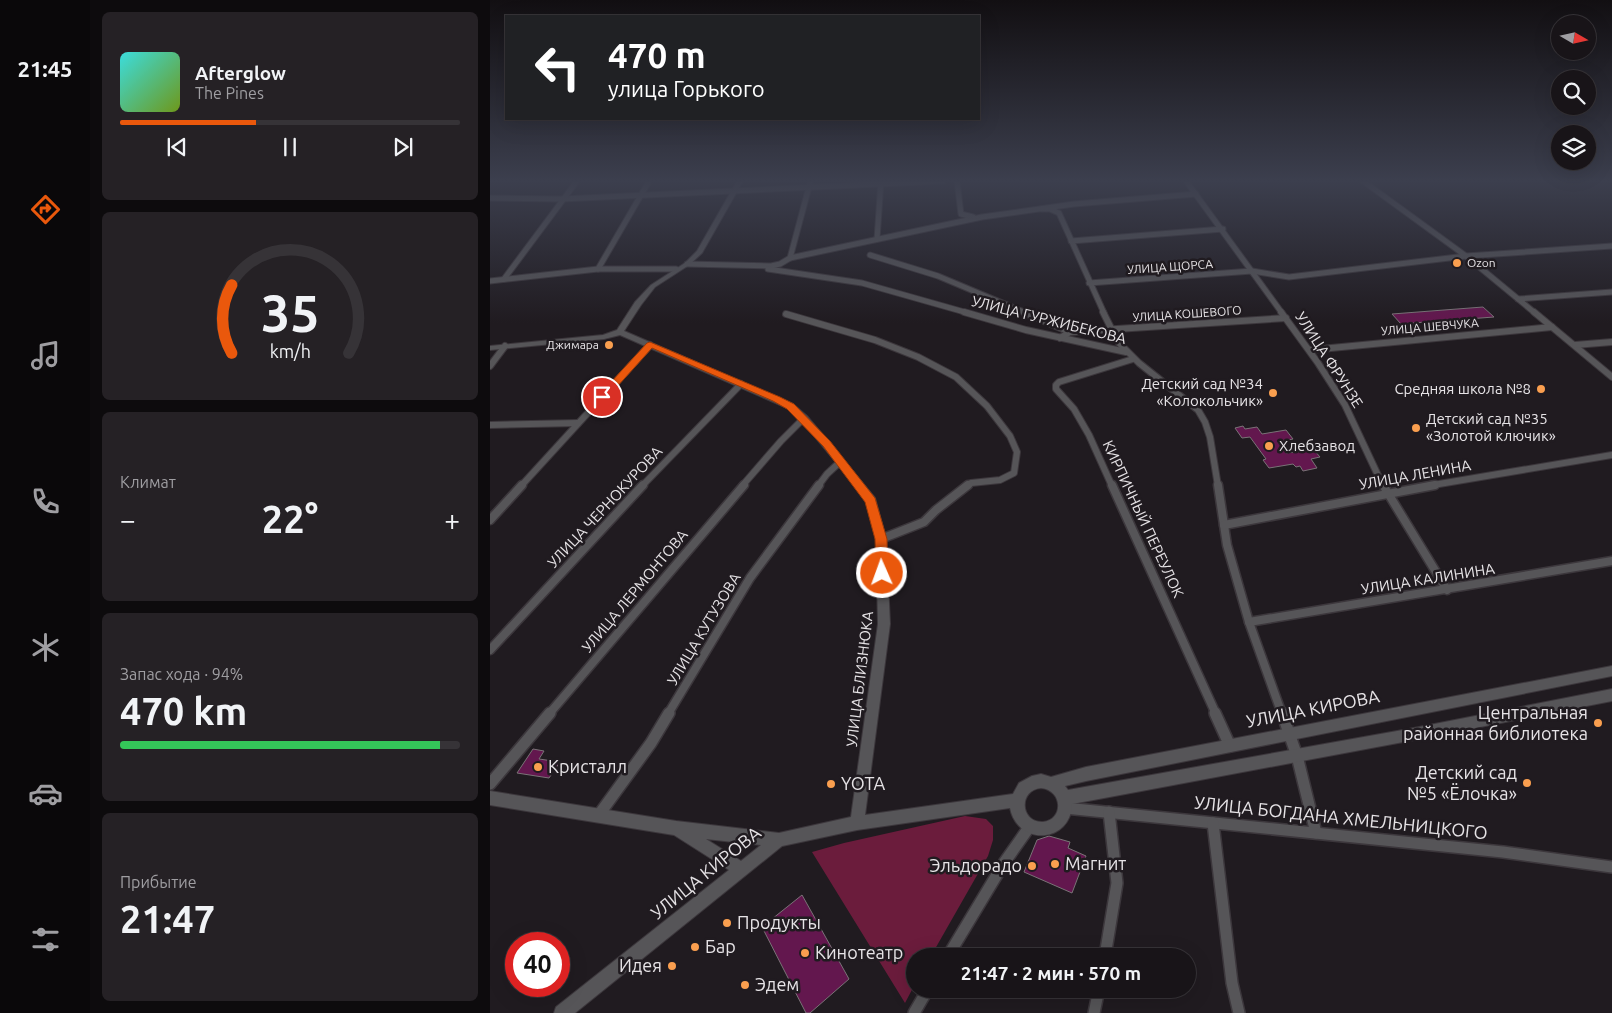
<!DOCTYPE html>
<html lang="ru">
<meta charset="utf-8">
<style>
body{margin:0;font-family:Ubuntu,sans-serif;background:#252125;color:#f1f3f6;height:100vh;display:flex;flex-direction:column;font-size:19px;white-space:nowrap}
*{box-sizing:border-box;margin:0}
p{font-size:16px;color:#9f9ea2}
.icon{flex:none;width:28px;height:28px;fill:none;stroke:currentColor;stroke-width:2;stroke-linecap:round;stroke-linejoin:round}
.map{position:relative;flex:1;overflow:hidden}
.panel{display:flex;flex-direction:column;gap:12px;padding:12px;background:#0d0b0d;width:400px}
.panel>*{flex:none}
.hud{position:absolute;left:15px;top:15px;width:475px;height:105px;border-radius:0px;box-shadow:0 5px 20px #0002,0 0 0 1px #363337;background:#202124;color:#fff;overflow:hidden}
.needle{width:32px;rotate:99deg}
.fabs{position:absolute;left:1061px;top:15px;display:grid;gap:10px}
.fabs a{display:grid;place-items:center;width:45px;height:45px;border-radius:50%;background:#181418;box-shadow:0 5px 20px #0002,0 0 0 1px #363337;font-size:25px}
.speed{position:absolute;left:15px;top:932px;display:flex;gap:10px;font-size:25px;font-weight:700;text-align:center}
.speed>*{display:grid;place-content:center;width:65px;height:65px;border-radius:50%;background:#181418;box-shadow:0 5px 20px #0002,0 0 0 1px #363337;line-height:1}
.speed .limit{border:8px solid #d22;background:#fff;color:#111}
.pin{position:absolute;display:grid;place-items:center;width:42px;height:42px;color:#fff;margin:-21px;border:2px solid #fff;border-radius:50%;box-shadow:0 1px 5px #0007}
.me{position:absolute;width:55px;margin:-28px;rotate:358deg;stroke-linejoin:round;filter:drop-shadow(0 0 4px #0008)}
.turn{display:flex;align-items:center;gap:18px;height:105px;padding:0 20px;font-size:22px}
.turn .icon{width:65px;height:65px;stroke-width:2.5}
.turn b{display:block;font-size:35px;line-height:42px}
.big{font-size:38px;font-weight:700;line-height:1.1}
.panel .card{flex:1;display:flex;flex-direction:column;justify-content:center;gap:8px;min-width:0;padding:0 18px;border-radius:8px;background:#252125}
.panel .dial{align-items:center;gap:0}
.dial svg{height:130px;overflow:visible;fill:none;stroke:#363337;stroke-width:7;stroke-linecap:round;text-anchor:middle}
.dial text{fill:#f1f3f6;stroke:none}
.song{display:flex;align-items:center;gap:15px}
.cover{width:60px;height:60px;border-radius:8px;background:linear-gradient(135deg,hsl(180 70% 55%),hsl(80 70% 35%))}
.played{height:5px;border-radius:2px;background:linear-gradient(90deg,#ea580c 40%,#363337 40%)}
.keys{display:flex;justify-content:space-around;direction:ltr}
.heat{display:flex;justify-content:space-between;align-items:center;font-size:28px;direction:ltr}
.charge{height:8px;border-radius:4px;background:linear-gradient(90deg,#34c759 94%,#363337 0)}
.trip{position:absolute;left:416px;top:948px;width:290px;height:50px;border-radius:25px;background:#181418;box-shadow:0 5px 20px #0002,0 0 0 1px #363337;font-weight:700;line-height:50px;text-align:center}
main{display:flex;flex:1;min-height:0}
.dock{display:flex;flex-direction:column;width:90px;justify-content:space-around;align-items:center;background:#0a080a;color:#9f9ea2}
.dock .icon{width:35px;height:35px}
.dock .current{color:#ea580c}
.dock b{font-size:22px;color:#f1f3f6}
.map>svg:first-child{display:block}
.green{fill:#6b1c3c}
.building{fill:#63174e;stroke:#7a7377}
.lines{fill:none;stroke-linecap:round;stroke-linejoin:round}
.minor-far3-casing{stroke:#3c373c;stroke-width:7}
.minor-far2-casing{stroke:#3c373c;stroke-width:8}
.minor-far1-casing{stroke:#3c373c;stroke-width:11}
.minor-casing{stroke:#3c373c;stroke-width:14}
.tertiary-casing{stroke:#3c373c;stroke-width:2}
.minor-far3{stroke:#565558;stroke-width:5}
.minor-far2{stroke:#565558;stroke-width:6}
.minor-far1{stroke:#565558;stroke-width:8}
.minor{stroke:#565558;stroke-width:11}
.tertiary{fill:#565558;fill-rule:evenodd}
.route{fill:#ea580c;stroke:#983908}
.poi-dot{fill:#fa9f4f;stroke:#201b20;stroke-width:2}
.labels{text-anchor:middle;stroke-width:5;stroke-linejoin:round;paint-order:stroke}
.far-poi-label{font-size:12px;fill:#e6e3e6;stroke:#201b20;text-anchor:start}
.far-street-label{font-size:12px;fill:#e6e3e6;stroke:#201b20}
.street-label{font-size:15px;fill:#e6e3e6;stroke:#201b20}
.poi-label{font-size:15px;fill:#e6e3e6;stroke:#201b20;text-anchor:end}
.near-street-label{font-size:18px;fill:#e6e3e6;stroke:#201b20}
.near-poi-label{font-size:18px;fill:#e6e3e6;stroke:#201b20;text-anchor:start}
</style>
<main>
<nav class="dock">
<b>21:45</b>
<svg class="icon current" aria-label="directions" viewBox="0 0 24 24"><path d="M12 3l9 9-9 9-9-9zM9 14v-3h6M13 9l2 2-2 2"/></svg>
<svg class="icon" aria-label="music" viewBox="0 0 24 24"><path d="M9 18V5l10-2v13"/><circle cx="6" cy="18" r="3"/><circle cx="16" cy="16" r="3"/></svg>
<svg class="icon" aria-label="phone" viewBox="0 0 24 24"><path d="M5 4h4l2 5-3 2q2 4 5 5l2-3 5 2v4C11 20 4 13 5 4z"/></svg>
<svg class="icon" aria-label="climate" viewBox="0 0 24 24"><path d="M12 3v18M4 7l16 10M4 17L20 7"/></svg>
<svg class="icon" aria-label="car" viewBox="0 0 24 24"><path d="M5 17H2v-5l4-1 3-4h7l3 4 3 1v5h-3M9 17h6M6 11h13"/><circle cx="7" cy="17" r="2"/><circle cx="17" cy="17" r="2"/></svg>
<svg class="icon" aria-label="filters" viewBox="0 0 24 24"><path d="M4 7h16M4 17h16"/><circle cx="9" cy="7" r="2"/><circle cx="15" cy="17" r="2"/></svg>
</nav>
<section class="panel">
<div class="card">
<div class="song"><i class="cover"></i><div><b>Afterglow</b><p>The Pines</p></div></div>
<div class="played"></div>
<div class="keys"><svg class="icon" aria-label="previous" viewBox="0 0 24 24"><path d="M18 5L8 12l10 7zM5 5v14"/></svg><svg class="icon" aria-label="pause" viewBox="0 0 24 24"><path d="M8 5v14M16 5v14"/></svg><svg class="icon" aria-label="next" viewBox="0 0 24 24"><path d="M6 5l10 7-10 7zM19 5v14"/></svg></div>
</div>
<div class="card dial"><svg viewBox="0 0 100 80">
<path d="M14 69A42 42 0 1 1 86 69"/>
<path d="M14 69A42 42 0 0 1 14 27" stroke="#ea580c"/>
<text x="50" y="56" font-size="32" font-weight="700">35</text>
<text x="50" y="72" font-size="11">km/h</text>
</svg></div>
<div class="card"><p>Климат</p>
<div class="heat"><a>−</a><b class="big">22°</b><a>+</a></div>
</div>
<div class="card"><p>Запас хода · 94%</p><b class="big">470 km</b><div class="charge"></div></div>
<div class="card"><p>Прибытие</p><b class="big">21:47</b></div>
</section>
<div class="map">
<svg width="1122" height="1013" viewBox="0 0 1122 1013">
<rect width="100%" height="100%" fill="#201b20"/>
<polygon class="green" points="475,816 496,819 503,826 503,840 498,856 441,956 425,956 425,984 415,1003 322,852 354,843"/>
<g class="building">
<polygon points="993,307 1004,317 964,320 970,326 955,328 949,321 911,324 902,314"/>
<polygon points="753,426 755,429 767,427 772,434 796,430 803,439 788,442 796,453 824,450 830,457 821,459 827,468 813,471 810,466 806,467 803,464 779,468 773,460 776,459 760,437 752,438 745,428"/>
<polygon points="43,749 54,751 49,759 70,762 59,778 27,773"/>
<polygon points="559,836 580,842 578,848 596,856 582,893 534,872 547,840"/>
<polygon points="312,895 359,979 320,1013 316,1013 272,927"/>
</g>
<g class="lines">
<defs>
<g id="minor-far3">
<polyline points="467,181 471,214 483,217"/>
<polyline points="696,181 792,313"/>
<polyline points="873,181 976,256 1045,313"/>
<polyline points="0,198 71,199 453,181"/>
<polyline points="552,209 560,209 569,213 614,313"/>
<polyline points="387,239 391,181"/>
<polyline points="581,241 733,229"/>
<polyline points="380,255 448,276 536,313"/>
<polyline points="300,258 320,183"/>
<polyline points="197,264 281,266 290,264 300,258 492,217 584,204 706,194"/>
<polyline points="108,269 158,183"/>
<polyline points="278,269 372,283 478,313"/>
<polyline points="14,279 87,181"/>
<polyline points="0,281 108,269 186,269"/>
<polyline points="599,283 762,271 799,277 976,256 1122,246"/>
<polyline points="1028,299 1122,292"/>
</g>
<g id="minor-far2">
<polyline points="474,312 536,330 636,352"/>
<polyline points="533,312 580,332"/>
<polyline points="613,312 628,342 649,363 708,410 715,422 720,437 728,486"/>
<polyline points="791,312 828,363 855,405 893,486"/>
<polyline points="1044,312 1122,377"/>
<polyline points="296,314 385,340 428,357 466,377 497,406 520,436 527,452 524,473 510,480 481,483 477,486"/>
<polyline points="570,338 580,332 796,318"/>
<polyline points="1085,345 1122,342"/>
<polyline points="820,350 1062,327"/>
<polyline points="0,366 15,346"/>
<polyline points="0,425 88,423"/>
<polyline points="31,486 160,345"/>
<polyline points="152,486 251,384"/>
<polyline points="252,486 291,441 314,418"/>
<polyline points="328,486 337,474 351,461"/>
<polyline points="622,486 599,435 584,409 566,389 566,385 569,382 643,359"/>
<polyline points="937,486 1122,455"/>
</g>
<g id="minor-far1">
<polyline points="622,485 726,714"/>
<polyline points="728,485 737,545 759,622 792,714"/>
<polyline points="893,485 957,590"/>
<polyline points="0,520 32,485"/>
<polyline points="734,525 945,485"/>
<polyline points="391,539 434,522 446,510 478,485"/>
<polyline points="759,622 1122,561"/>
<polyline points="0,650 153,485"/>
<polyline points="59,714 254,485"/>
<polyline points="178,714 260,578 329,485"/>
</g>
<g id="minor">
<polyline points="725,713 740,746"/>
<polyline points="792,713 807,756 826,833"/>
<polyline points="0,784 60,713"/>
<polyline points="575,808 1013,852 1122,867"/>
<polyline points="108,816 161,743 179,713"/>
<polyline points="723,823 742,983 749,1013"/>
<polyline points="458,956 514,863 540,826"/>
<polyline points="615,956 627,883 619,812"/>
<polyline points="424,1013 438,989"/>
<polyline points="604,1013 609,989"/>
</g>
<path id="tertiary" d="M247 181H253L212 253 199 265 165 287 151 305 134 331 303 404 317 416 385 498 396 539 400 624 375 815 523 794 529 783 542 776 551 774 561 777 596 767 1122 666V676L596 781 575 786 578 790 924 728 1122 689V701L924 740 582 804C581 843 528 847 520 808L367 830 292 846 85 1013H64L66 1007 239 870 184 835 0 805V791L186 821 289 833 361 817 388 624 386 539 376 502 369 490 311 420 297 408 130 335 114 339 0 350V346L113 335 127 330 145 302 161 285 195 263 207 251ZM551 788C573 790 574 820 553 822 530 823 528 790 551 788ZM216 839 271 845 251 861Z"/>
</defs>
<use href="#minor-far3" class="minor-far3-casing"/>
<use href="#minor-far2" class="minor-far2-casing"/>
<use href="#minor-far1" class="minor-far1-casing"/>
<use href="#minor" class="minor-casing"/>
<use href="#tertiary" class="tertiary-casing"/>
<use href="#minor-far3" class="minor-far3"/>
<use href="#minor-far2" class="minor-far2"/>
<use href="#minor-far1" class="minor-far1"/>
<use href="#minor" class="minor"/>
<use href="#tertiary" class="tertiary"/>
</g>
<linearGradient id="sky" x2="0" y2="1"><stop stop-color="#120f12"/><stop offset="0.56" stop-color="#3c3f4e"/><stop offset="1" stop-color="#3c3f4e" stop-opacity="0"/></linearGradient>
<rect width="1122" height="323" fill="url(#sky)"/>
<polygon class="route" points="160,342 290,397 304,404 340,441 385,498 397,539 398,573 397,576 388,576 386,573 385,539 375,502 333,446 297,409 283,401 162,348 116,399 109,399 109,395 157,343"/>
<g class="poi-dot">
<circle cx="967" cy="263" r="5"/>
<circle cx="119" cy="345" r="5"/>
<circle cx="1051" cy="389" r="5"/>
<circle cx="783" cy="393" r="5"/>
<circle cx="926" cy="428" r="5"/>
<circle cx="779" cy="446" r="5"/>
<circle cx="1108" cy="723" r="5"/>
<circle cx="48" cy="767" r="5"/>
<circle cx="1037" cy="783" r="5"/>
<circle cx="341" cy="784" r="5"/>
<circle cx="565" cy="864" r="5"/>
<circle cx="542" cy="866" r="5"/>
<circle cx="237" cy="923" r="5"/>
<circle cx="205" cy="947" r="5"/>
<circle cx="315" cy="953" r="5"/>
<circle cx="182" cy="966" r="5"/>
<circle cx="255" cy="985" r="5"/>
</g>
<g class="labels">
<g class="far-poi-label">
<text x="977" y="267">Ozon</text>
<text x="109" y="349" text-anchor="end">Джимара</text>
</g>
<g class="far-street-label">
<text transform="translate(680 267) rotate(-4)" y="4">УЛИЦА ЩОРСА</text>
<text transform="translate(697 314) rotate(-4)" y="4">УЛИЦА КОШЕВОГО</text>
<text transform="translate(940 327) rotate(-5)" y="4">УЛИЦА ШЕВЧУКА</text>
</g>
<g class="street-label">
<text transform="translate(559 320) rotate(14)" y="5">УЛИЦА ГУРЖИБЕКОВА</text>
<text transform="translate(839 360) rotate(57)" y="5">УЛИЦА ФРУНЗЕ</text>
<text transform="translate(925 475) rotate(-10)" y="5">УЛИЦА ЛЕНИНА</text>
<text transform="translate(115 507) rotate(-47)" y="5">УЛИЦА ЧЕРНОКУРОВА</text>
<text transform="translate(653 519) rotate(65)" y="5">КИРПИЧНЫЙ ПЕРЕУЛОК</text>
<text transform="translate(938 579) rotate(-9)" y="5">УЛИЦА КАЛИНИНА</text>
<text transform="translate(145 591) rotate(-50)" y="5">УЛИЦА ЛЕРМОНТОВА</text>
<text transform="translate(214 629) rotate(-59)" y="5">УЛИЦА КУТУЗОВА</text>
<text transform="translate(370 679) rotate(-83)" y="5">УЛИЦА БЛИЗНЮКА</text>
</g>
<g class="poi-label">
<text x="773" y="389">Детский сад №34<tspan x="773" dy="17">«Колокольчик»</tspan></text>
<text x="1041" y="394">Средняя школа №8</text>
<text x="936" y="424" text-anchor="start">Детский сад №35<tspan x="936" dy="17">«Золотой ключик»</tspan></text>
<text x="789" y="451" text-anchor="start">Хлебзавод</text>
</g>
<g class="near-street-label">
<text transform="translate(823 709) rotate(-11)" y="6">УЛИЦА КИРОВА</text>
<text transform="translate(851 818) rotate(6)" y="6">УЛИЦА БОГДАНА ХМЕЛЬНИЦКОГО</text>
<text transform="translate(216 873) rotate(-39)" y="6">УЛИЦА КИРОВА</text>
</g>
<g class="near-poi-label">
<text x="1098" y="719" text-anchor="end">Центральная<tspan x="1098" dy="21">районная библиотека</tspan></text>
<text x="58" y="773">Кристалл</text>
<text x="1027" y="779" text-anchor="end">Детский сад<tspan x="1027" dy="21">№5 «Ёлочка»</tspan></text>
<text x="351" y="790">YOTA</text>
<text x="575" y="870">Магнит</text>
<text x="532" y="872" text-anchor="end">Эльдорадо</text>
<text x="247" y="929">Продукты</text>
<text x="215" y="953">Бар</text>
<text x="325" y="959">Кинотеатр</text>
<text x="172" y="972" text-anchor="end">Идея</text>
<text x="265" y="991">Эдем</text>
</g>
</g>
</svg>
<div class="fabs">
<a><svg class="needle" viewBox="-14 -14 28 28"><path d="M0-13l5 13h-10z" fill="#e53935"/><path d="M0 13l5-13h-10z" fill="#9f9ea2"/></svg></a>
<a><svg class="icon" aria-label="search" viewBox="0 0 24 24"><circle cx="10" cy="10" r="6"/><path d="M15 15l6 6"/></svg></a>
<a><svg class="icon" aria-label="layers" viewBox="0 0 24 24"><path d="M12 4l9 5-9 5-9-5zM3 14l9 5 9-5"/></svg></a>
</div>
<div class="speed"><div class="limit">40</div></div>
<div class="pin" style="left:112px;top:397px;background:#d93025"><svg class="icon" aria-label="arrive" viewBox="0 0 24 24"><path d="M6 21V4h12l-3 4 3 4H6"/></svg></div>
<svg class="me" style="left:392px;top:573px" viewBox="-20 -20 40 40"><circle r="17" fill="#ea580c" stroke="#fff" stroke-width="3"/><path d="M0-11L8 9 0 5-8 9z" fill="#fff"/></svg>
<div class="trip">21:47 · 2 мин · 570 m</div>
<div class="hud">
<div class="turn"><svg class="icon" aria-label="left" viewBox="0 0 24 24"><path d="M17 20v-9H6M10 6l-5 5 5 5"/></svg><div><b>470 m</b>улица Горького</div></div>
</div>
</div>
</main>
